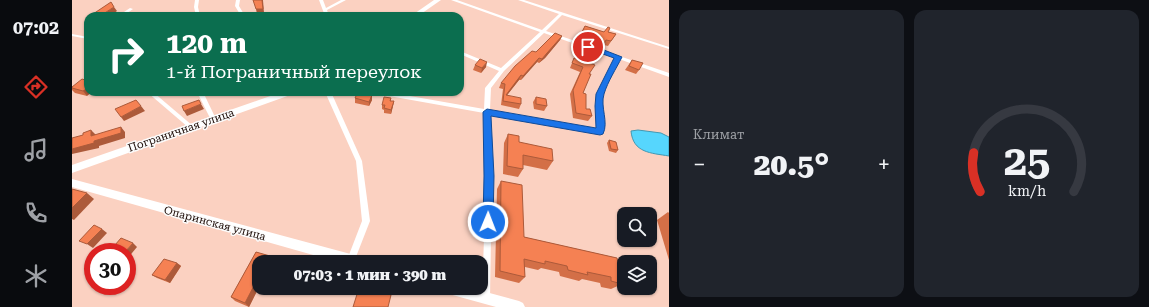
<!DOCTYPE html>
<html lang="ru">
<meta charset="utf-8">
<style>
body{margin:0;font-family:"Roboto Serif",serif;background:#20242c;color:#f1f3f6;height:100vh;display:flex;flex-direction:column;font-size:15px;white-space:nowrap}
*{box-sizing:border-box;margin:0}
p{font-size:13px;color:#9ea1a6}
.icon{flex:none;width:22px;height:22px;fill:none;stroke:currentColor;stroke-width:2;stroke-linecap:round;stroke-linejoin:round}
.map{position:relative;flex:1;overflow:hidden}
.sheet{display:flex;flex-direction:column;gap:10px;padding:10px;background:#0d0f14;width:480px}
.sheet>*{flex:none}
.guide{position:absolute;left:12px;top:12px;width:380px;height:84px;border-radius:12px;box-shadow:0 1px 3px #0004;background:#0b6e4f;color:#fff;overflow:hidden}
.fabs{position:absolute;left:545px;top:207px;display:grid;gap:8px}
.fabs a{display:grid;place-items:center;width:40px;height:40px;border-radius:8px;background:#171b24;box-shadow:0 1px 3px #0004;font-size:20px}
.speed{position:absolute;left:12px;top:243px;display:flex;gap:8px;font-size:20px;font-weight:700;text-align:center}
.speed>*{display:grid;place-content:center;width:52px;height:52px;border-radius:50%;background:#171b24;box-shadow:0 1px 3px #0004;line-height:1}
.speed .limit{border:6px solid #d22;background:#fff;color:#111}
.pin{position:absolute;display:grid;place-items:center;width:34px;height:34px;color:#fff;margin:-17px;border:2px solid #fff;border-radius:50%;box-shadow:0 1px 4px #0007}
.me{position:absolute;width:44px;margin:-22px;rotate:1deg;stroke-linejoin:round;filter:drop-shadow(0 0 3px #0008)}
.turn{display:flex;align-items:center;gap:14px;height:84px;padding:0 16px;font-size:18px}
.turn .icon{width:52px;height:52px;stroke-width:2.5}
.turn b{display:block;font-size:28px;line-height:34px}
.big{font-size:30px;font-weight:800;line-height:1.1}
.sheet .card{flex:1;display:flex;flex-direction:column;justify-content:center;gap:6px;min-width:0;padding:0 14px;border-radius:12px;background:#20242c}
.sheet .dial{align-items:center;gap:0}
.dial svg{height:104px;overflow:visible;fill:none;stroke:#363941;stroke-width:7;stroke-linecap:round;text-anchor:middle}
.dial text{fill:#f1f3f6;stroke:none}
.heat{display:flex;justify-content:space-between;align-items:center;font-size:22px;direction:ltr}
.sheet .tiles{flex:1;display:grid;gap:10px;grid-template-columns:repeat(2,1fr)}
.trip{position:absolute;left:180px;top:255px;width:236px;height:40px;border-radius:12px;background:#171b24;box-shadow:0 1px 3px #0004;font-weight:800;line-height:40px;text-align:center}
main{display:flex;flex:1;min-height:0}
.dock{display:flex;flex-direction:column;width:72px;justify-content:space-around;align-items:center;background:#090b0e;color:#9ea1a6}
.dock .icon{width:28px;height:28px}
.dock .current{color:#d93025}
.dock b{font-size:18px;color:#f1f3f6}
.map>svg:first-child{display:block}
.water{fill:#56d6fd;stroke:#4498b2}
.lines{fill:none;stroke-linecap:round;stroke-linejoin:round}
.street{fill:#fff;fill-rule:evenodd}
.secondary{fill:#fff;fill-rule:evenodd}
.wall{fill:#d36f47}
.shaded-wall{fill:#ac5a3a}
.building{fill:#f58153;stroke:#ac5a3a}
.route{fill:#1a73e8;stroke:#114b97}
.labels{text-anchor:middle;stroke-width:3;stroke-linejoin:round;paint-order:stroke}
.street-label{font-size:11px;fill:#1a0904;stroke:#fcfcfc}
</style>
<main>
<nav class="dock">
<b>07:02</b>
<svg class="icon current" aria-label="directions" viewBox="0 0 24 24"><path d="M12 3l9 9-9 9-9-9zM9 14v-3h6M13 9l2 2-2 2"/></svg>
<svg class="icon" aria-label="music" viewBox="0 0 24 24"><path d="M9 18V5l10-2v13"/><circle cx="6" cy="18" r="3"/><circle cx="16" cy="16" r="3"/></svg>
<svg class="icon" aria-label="phone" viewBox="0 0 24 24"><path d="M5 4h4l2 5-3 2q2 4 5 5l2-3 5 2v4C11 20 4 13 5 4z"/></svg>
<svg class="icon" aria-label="climate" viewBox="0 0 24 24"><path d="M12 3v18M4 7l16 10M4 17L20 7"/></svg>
</nav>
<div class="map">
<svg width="597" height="307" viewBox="0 0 597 307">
<rect width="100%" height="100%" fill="#fbd1c1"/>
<path class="water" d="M566 130 589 133 597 137V156C579 153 561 153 559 131Z"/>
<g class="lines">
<g class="street">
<polygon points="123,0 127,0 126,7 128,16 124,16 122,7"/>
<polygon points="164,0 168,0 167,6 173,16 169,16 163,6"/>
<polygon points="247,0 251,0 254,8 269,0 274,0 255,10 257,16 253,16"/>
<path d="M379 0H385L470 30 487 14 446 0H452L597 47V49L490 15 474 31 597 73V77L547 59C541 72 531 86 529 100 528 111 532 121 531 132L528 134 418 114 420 176 418 299 417 302 414 303 411 302 410 299 414 176 412 113 306 94 303 92H315L412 109 413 88 427 71 388 54V51L429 68 468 32ZM472 33 543 58 525 94 524 104 525 129 418 110 419 88 432 71Z"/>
<polygon points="58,8 61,9 51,16 46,16"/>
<polygon points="0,34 16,37 16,39 0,36"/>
<polygon points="75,92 81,92 121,126 122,127 121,128 117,128"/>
<polygon points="125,92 131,92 144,119 143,120 139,120"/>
<polygon points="253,92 259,92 290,161 298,221 282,262 276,262 275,260 290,221 284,161"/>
</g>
<g class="secondary">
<polygon points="362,0 369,0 346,16 339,16"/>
<polygon points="210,92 222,92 221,94 0,173 0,165"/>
<polygon points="0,179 286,256 290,258 292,262 266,262 0,187"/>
<polygon points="371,288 399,288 447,301 451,303 453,307 424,307 377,294 373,292"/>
</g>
</g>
<g class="wall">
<polygon points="513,26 532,32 536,32 544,34 536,46 532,45 530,48 523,46 526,42 507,37"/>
<polygon points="490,36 488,40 473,58 467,63 465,62 449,80 447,80 435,95 449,104 447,109 429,105 431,89 427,88 429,83 464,52"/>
<polygon points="523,47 533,50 528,59 518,55"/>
<polygon points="502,58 517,74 511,93 514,109 520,116 516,121 501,118 498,94 508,72 498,68"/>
<polygon points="560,60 567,70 564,74 553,70"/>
<polygon points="403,65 414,67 409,73 401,70"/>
<polygon points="16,81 15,96 3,93 0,90 0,87"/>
<polygon points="300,95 300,100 297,106 283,103 283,98"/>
<polygon points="464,97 475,106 472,111 462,109 461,102"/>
<polygon points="319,98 319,101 322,101 321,106 319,114 312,113 312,110 310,109 310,105"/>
<polygon points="436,134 447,142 481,161 475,170 451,165 451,169 446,177 431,174 432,143"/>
<polygon points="537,140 546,150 544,153 537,151 535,143"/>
<polygon points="429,181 452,237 545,258 550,284 539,289 529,287 528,283 510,279 507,281 488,276 487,272 469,268 466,270 453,267 453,277 447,283 423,277 425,189"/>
<polygon points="596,212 597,213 597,260 585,220"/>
<polygon points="184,252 198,256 201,261 200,262 187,262 187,287 177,307 163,301 159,297"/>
<polygon points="105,263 109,266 98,283 85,278 80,275"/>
</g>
<g class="shaded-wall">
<polygon points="190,0 191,0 192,13 185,14 184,9"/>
<polygon points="42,7 45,11 38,16 28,16"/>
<polygon points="490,36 488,40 473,58 467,63 470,59"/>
<polygon points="467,58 465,62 449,80 451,76"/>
<polygon points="415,62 414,67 409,73 410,68"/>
<polygon points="449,75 447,80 432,99 434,95"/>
<polygon points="16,88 16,92 20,92 15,96 11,91"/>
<polygon points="300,95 300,100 297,106 297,102"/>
<polygon points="322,101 321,106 319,114 319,110"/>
<polygon points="129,104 132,109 115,116 112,111"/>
<polygon points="69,106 73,111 52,121 49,117"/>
<polygon points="49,127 53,132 53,138 27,146 27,148 0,154 0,149 22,141"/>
<polygon points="19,130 24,135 19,136"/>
<polygon points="15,193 22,199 2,220 0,219 0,208"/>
<polygon points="30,229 35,233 21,248 15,244"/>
<polygon points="61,243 65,247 55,259 55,252 53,252"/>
<polygon points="198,256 201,261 200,262 194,262"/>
<polygon points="105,263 109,266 98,283 93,280"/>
<polygon points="187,276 187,287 177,307 173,303"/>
</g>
<g class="building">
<polygon points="181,0 190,0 191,9 184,9"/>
<polygon points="39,2 42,7 28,16 18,16"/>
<polygon points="513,26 532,32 536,27 538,28 536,32 544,34 539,41 534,40 532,44 526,42 529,38 510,32"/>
<polygon points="483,33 490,36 475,53 470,59 467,58 451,76 449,75 434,95 449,98 449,104 431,101 433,84 429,83 443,66 460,51 464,52"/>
<polygon points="523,47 533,50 531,54 521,50"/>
<polygon points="502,58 523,65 517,74 519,74 511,93 514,94 514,109 518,109 520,116 504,113 501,90 511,67 500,63"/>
<polygon points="408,59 415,62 410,68 403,65"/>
<polygon points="560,60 571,63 567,70 557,66"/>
<polygon points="10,79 16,81 16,88 11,91 0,88 0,87"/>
<polygon points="286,92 300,95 297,102 283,98"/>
<polygon points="312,97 319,98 318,101 322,101 319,110 312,108 313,105 310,105"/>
<polygon points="464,97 474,99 475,106 464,104"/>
<polygon points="64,100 69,106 49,117 43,109"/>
<polygon points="127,100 129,104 112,111 110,106"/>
<polygon points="49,127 49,133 22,141 22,143 0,149 0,138 11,135 11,133 19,130 19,136"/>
<polygon points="436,134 447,136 447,142 480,149 481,161 451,155 451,169 435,166"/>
<polygon points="537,140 544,142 546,150 539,149"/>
<polygon points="429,181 450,185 452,237 545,258 550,284 539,281 539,277 515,272 516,275 496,270 495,266 473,261 473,264 452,259 453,277 428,271"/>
<polygon points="0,189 15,193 0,208"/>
<polygon points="22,225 30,229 15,244 7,241"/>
<polygon points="49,238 61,243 53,252 37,252"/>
<polygon points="184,252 198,256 194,262 187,262 187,276 173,303 159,297"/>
<polygon points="92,259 105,263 93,280 80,275"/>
<polygon points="287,288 300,288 319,295 316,307 281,307"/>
</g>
<path class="route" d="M514 45H519L550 57C544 69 536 81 532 94 528 107 537 122 531 134L528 135 419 116 422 176 421 222 420 226 416 227 412 226 411 222 412 176 411 112 415 109 524 128 523 106 524 94 542 58 514 48Z"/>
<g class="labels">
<g class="street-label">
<text transform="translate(109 130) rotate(-19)" y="4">Пограничная улица</text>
<text transform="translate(143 223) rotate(15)" y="4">Опаринская улица</text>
</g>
</g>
</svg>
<div class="fabs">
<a><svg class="icon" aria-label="search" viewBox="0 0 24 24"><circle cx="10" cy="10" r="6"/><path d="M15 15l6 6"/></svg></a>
<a><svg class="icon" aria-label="layers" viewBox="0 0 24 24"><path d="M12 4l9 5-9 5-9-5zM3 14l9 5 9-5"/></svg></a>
</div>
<div class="speed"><div class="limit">30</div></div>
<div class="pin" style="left:516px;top:47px;background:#d93025"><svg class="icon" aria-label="arrive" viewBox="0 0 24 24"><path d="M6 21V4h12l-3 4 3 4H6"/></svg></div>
<svg class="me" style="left:416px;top:222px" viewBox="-20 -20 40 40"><circle r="17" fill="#1a73e8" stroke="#fff" stroke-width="3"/><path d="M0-11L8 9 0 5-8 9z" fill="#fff"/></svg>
<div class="trip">07:03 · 1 мин · 390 m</div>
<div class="guide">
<div class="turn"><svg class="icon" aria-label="right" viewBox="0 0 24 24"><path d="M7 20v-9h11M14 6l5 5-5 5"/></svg><div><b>120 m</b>1-й Пограничный переулок</div></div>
</div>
</div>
<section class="sheet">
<div class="tiles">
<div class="card"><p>Климат</p>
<div class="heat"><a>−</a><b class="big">20.5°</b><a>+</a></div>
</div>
<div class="card dial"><svg viewBox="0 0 100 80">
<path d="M14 69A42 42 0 1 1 86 69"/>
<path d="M14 69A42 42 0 0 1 9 39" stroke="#d93025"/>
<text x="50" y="56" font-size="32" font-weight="700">25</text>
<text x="50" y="72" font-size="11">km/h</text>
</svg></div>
</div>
</section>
</main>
